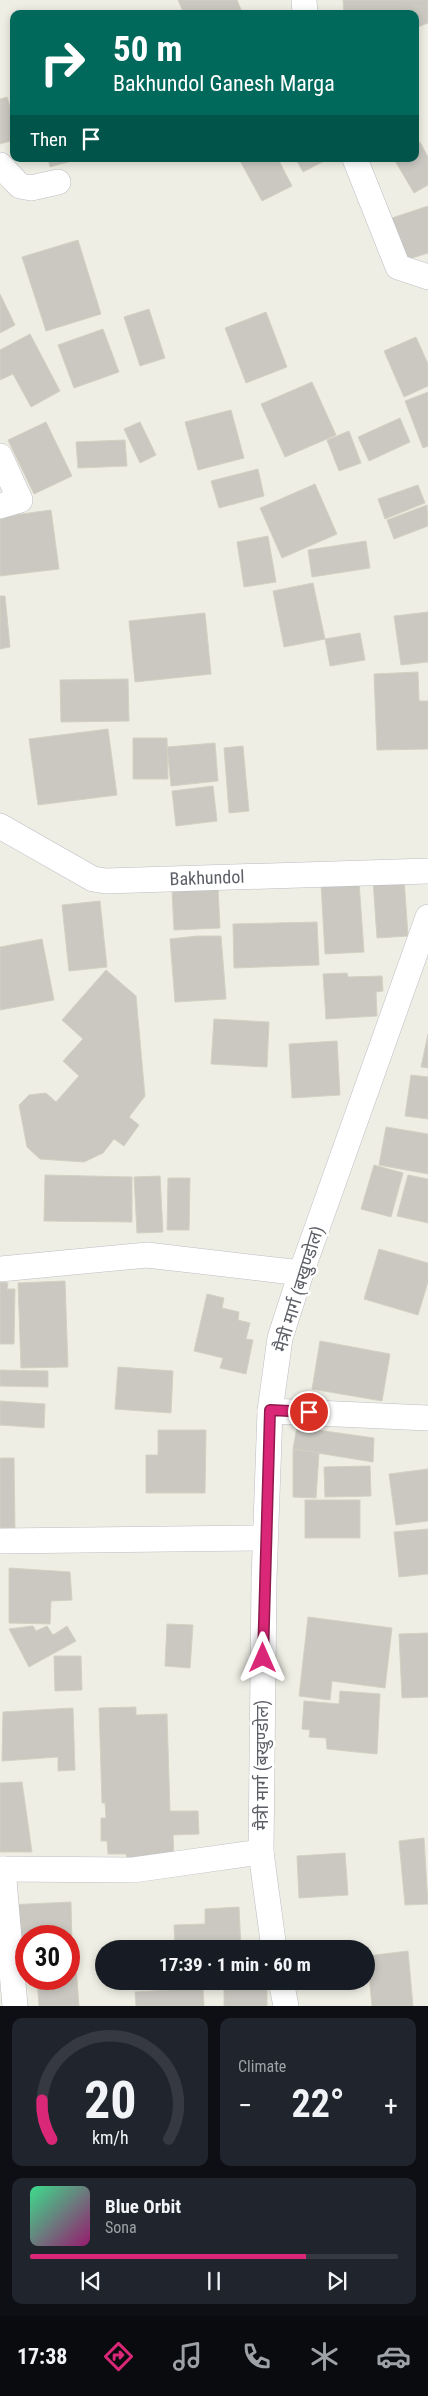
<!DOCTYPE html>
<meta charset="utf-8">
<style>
body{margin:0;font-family:"Roboto Condensed","Noto Sans Devanagari",sans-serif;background:#20242c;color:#f1f3f6;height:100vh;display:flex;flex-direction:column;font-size:19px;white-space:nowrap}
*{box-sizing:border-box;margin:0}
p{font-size:16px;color:#9ea1a6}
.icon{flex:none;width:28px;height:28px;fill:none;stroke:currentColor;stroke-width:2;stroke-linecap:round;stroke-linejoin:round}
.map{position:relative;height:2006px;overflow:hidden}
.details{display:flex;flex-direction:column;gap:12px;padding:12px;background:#0d0f14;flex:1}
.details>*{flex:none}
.top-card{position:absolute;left:10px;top:10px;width:409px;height:152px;border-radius:10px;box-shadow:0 2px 8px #0003;background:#00695c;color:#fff;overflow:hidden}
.speed{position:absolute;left:15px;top:1925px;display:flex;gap:10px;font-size:25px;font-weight:700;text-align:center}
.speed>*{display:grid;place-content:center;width:65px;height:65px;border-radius:50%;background:#171b24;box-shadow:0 2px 8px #0003;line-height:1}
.speed .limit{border:8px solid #d22;background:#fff;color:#111}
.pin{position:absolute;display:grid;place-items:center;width:42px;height:42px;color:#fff;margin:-21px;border:2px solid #fff;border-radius:50%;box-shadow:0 1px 5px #0007}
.me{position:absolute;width:55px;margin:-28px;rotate:0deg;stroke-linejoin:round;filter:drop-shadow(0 0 4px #0008)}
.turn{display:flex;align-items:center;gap:18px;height:105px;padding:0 20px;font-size:22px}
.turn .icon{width:65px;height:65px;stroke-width:2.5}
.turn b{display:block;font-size:35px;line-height:42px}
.then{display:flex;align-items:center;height:48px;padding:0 20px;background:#0003;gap:10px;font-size:19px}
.big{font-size:38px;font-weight:700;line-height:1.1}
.details .card{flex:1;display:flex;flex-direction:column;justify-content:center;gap:8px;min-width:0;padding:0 18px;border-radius:10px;background:#20242c}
.details .dial{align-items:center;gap:0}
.dial svg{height:130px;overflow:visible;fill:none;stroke:#363941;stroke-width:7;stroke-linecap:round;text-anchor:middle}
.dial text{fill:#f1f3f6;stroke:none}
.song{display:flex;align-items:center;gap:15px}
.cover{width:60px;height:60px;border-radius:8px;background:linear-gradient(135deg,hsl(150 70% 55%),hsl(320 70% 35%))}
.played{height:5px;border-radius:2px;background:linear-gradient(90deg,#db2777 75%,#363941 75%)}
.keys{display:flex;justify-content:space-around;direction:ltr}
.heat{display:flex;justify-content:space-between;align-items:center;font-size:28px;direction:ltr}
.details .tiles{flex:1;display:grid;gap:12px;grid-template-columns:1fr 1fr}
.card:last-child{grid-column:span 2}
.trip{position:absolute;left:95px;top:1940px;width:280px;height:50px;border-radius:25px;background:#171b24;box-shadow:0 2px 8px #0003;font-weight:700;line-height:50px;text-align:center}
.dock{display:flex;height:80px;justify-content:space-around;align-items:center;background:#090b0e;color:#9ea1a6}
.dock .icon{width:35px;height:35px}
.dock .active{color:#db2777}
.dock b{font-size:22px;color:#f1f3f6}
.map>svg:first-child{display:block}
.building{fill:#cac8c1;stroke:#d4d1c2}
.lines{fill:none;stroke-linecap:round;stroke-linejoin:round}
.minor-casing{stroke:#bcbdc4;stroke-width:26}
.minor{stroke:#fff;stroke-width:25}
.route-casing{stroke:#8e194d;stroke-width:12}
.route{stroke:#db2777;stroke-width:9}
.labels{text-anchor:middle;stroke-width:5;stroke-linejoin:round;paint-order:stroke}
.street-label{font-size:18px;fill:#5c5f66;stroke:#fff}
</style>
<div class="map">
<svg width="428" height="2006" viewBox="0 0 428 2006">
<rect width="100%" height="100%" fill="#efeee4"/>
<g class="building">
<polygon points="178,0 237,0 243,14 184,14"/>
<polygon points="343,0 428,0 428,23 415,28 415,14 344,14"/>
<polygon points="7,97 14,119 14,140 0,144 0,99"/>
<polygon points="420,142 428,157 428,185 414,193 394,159 415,159 415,144"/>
<polygon points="48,159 67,159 68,162 50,167"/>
<polygon points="239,159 278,159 292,186 262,201"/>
<polygon points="296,159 328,159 303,172"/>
<polygon points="428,206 428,253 403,261 389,219"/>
<polygon points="78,240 101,314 46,331 22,257"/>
<polygon points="0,294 15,325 0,333"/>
<polygon points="149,309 165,358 140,366 124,317"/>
<polygon points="266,312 287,367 246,383 225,328"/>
<polygon points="103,329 119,372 74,388 58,345"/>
<polygon points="30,334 60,391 31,407 13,374 0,380 0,350"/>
<polygon points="416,337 428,364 428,386 404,397 384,351"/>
<polygon points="312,382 336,435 285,457 261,404"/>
<polygon points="428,392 428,446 423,448 405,401"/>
<polygon points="231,410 244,458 198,470 185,422"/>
<polygon points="400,418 410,442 369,461 358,437"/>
<polygon points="46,422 72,476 34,494 8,440"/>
<polygon points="140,422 156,455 140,463 124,429"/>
<polygon points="349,431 361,463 339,471 327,440"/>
<polygon points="125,440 127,466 78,468 76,442"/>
<polygon points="258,469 264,496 219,508 211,481"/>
<polygon points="315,484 337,534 282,558 260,508"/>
<polygon points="418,485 425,503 385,519 378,499"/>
<polygon points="427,505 428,526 394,539 387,520"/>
<polygon points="51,510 59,569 0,576 0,517"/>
<polygon points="268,536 276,582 244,587 237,542"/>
<polygon points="366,541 370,568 312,577 308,550"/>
<polygon points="313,583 325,639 284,647 273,591"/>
<polygon points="0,596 5,596 10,647 0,649"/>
<polygon points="428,612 428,662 401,665 394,616"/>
<polygon points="205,613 211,674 135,682 129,621"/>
<polygon points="360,633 365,660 330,666 325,639"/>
<polygon points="418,672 419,701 428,701 428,749 377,750 374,674"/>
<polygon points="128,679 129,721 61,722 60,680"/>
<polygon points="108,729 117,795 38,805 29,739"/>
<polygon points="133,738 167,738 168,779 133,779"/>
<polygon points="215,743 218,781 171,786 167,747"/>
<polygon points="243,746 249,811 229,813 224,748"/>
<polygon points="213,786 217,821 176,826 172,791"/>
<polygon points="404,878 408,936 377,938 373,880"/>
<polygon points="359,882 364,952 325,954 321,884"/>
<polygon points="218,888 220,928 174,930 172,890"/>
<polygon points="100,901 107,967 69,971 62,905"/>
<polygon points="317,922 319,965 234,968 233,924"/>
<polygon points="197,936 221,936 226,999 175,1002 170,939"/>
<polygon points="42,939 54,1000 0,1010 0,947"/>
<polygon points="106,970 136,996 145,1096 129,1117 139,1125 124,1146 114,1139 103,1153 84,1162 40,1159 27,1147 19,1105 29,1095 46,1093 56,1102 79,1076 63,1061 83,1039 62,1020"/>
<polygon points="347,973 348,977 382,976 383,991 376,992 377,1016 326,1019 323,974"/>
<polygon points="214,1019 269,1022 267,1067 211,1064"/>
<polygon points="428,1034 428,1068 421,1067"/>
<polygon points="337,1041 340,1095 292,1098 289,1044"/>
<polygon points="411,1075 428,1077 428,1119 405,1116"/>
<polygon points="386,1127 428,1134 428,1174 379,1165"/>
<polygon points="374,1165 403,1173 391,1217 361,1209"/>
<polygon points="45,1175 132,1177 132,1222 44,1221"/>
<polygon points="408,1175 428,1179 428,1223 397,1216"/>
<polygon points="160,1176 163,1232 137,1233 134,1177"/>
<polygon points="168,1178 190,1178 189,1230 167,1230"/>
<polygon points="379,1249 428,1263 428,1282 418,1315 364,1299"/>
<polygon points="65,1281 68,1367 21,1368 18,1283"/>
<polygon points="0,1282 8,1283 7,1289 15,1289 14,1344 0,1344"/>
<polygon points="207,1294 224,1298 222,1308 239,1312 238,1320 250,1323 246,1339 253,1340 246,1374 220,1368 223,1358 194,1351"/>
<polygon points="320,1341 390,1354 382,1401 312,1389"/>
<polygon points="118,1367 173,1371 171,1413 115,1409"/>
<polygon points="0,1370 48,1371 48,1387 0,1386"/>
<polygon points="0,1401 45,1404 44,1428 0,1425"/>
<polygon points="297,1427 374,1438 373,1462 293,1449"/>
<polygon points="158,1430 206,1430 205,1493 146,1493 146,1455 158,1455"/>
<polygon points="293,1449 319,1453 316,1498 293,1497"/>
<polygon points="0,1458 14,1458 15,1528 0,1528"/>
<polygon points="370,1466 371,1496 325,1497 324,1467"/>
<polygon points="428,1469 428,1521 396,1525 389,1474"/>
<rect x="305" y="1500" width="55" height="38"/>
<polygon points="428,1529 428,1574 399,1577 394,1532"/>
<polygon points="9,1568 70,1572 72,1600 51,1601 50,1624 9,1623"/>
<polygon points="308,1617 392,1628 385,1688 332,1681 330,1700 299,1696"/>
<polygon points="167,1624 193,1625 190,1668 165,1666"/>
<polygon points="33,1626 36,1631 47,1626 53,1635 67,1626 76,1641 29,1667 9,1629"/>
<polygon points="428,1633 428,1697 402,1698 399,1634"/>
<polygon points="54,1656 81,1656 82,1690 55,1691"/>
<polygon points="340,1691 380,1694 377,1754 327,1749 326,1738 309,1737 310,1730 302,1729 304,1701 339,1704"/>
<polygon points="136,1707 136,1715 167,1714 170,1811 198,1811 199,1834 173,1835 174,1858 127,1859 126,1854 108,1854 107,1841 101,1841 101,1818 106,1818 105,1803 102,1803 99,1708"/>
<polygon points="73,1708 75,1770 58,1771 58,1757 2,1761 3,1712"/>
<polygon points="22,1782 32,1852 0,1852 0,1783"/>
<polygon points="424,1838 428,1904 405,1905 399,1841"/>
<polygon points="345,1853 348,1895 299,1898 297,1856"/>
<polygon points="71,1902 72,1948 69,1948 69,1936 26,1936 26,1951 13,1952 7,1905"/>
<polygon points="239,1907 241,1949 208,1949 208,1944 175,1945 174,1925 205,1924 205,1909"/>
<polygon points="408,1951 413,2006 372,2006 367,1956"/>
<polygon points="69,1965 76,1965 79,2006 39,2006 37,1979 69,1979"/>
<polygon points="267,1986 267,2006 224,2006 224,1987"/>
<polygon points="203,1988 204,2006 136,2006 135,1992"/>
</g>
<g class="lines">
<defs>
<g id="minor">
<polyline points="304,0 305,14"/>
<polyline points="355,159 398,267 428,277"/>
<polyline points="0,165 20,186 31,188 58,182"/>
<polyline points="0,456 20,500 0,506"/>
<polyline points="0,826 93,879 106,881 428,871"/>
<polyline points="0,1269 147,1255 301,1273"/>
<polyline points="270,1411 428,1418"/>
<polyline points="0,1541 265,1538"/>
<polyline points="0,1869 3,1869 15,2006"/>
<polyline points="3,1869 133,1870 261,1852"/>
<polyline points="274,1949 261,1852 264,1580 270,1411 280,1338 301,1273 428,917"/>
<polyline points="281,1981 286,2006"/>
</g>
</defs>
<use href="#minor" class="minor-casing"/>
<use href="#minor" class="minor"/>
</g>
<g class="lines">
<defs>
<polyline id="route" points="263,1658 270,1410 309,1412"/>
</defs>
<use href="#route" class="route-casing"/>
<use href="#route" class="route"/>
</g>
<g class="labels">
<g class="street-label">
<text transform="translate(207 878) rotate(-2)" y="6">Bakhundol</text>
<text transform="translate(299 1289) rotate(-73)" y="6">मैत्री मार्ग (बखुण्डोल)</text>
<text transform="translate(262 1765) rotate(-90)" y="6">मैत्री मार्ग (बखुण्डोल)</text>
</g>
</g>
</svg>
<div class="speed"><div class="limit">30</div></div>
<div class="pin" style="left:309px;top:1412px;background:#d93025"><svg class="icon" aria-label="arrive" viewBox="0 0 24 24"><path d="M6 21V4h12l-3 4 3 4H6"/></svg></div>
<svg class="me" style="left:263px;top:1658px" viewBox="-20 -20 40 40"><path d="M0-17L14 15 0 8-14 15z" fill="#db2777" stroke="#fff" stroke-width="4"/></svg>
<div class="trip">17:39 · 1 min · 60 m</div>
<div class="top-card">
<div class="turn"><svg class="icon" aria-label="right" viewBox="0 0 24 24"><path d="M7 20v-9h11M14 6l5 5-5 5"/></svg><div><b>50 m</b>Bakhundol Ganesh Marga</div></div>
<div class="then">Then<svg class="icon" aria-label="arrive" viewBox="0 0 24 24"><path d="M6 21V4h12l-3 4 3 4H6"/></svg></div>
</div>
</div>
<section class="details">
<div class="tiles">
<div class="card dial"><svg viewBox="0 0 100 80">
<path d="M14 69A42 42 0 1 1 86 69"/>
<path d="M14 69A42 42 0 0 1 8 45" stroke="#db2777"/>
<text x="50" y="56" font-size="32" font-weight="700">20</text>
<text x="50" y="72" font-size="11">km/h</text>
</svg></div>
<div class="card"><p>Climate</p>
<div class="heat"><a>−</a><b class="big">22°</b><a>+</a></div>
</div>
<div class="card">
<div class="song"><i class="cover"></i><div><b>Blue Orbit</b><p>Sona</p></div></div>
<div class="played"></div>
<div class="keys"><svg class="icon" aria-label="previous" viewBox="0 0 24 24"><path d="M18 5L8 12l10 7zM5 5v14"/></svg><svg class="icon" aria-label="pause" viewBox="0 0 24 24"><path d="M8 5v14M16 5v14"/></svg><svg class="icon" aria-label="next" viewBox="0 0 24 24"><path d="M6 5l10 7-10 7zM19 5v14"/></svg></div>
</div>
</div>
</section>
<nav class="dock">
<b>17:38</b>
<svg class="icon active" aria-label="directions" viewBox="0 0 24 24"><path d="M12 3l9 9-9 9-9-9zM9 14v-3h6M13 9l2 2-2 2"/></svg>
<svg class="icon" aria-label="music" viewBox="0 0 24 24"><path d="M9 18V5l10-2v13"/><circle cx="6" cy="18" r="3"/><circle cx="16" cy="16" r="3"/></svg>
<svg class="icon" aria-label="phone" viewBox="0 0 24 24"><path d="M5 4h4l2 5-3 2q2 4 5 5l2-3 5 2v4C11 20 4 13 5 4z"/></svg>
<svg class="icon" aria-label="climate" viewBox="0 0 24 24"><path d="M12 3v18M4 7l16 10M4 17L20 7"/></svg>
<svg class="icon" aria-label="car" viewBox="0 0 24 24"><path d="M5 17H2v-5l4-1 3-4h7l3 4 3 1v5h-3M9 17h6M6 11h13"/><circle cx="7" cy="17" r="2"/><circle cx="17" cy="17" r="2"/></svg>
</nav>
